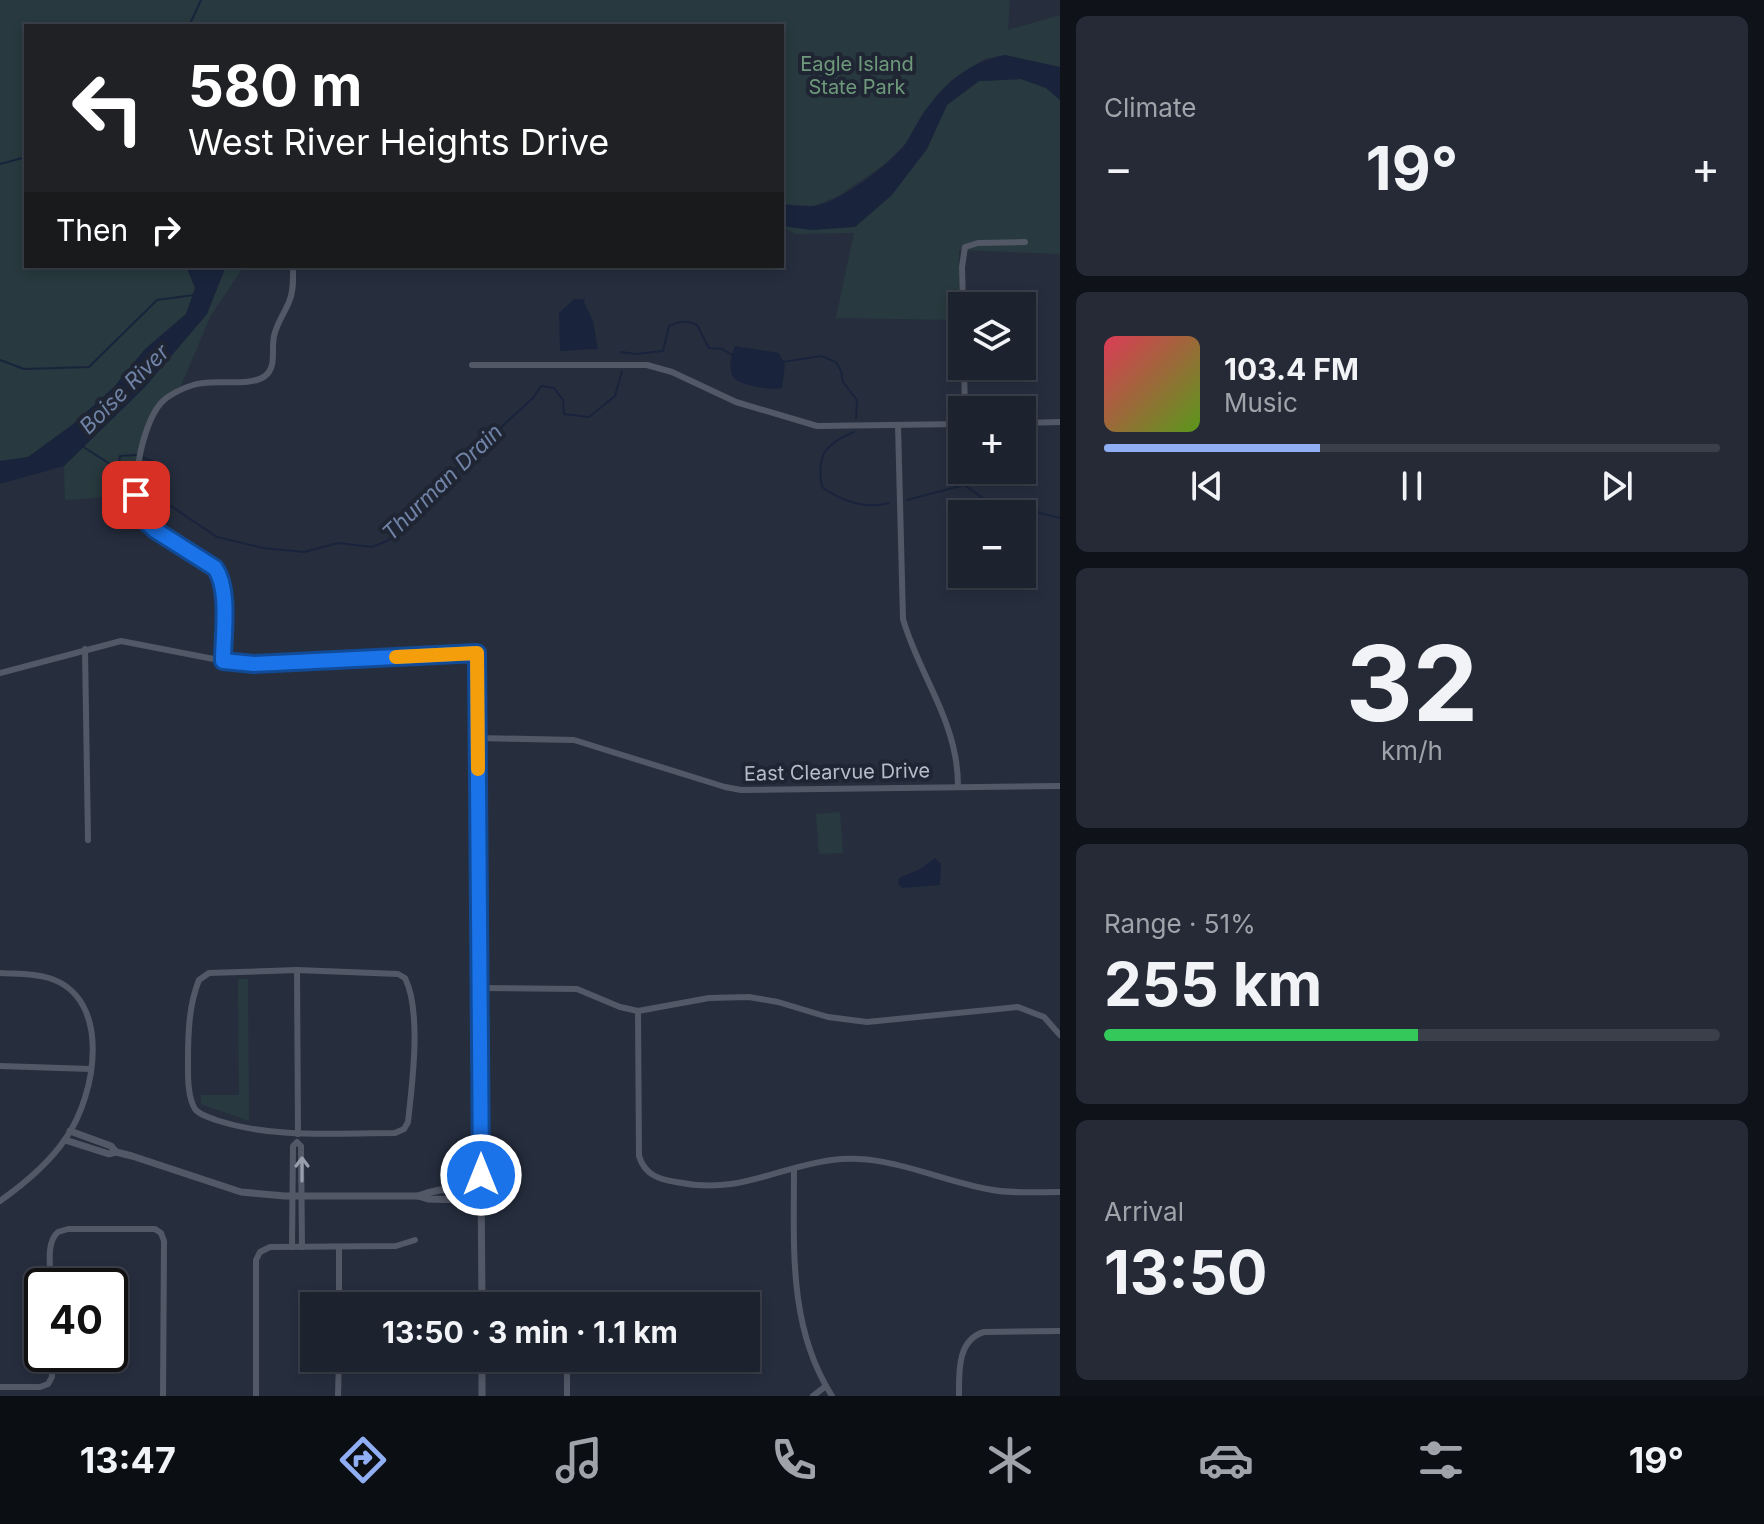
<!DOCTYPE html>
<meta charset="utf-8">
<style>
body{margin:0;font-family:Inter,sans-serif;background:#252a36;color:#f1f3f6;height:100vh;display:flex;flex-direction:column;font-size:30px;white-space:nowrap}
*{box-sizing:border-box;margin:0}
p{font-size:26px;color:#a0a4aa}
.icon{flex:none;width:44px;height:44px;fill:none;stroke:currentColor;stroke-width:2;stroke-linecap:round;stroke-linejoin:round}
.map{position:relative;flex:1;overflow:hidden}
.side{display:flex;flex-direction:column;gap:16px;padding:16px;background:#0f1319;width:704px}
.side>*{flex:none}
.hud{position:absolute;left:24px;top:24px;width:760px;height:244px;border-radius:0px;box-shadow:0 4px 12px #0003,0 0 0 2px #3a3f4a;background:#202124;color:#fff;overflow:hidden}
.controls{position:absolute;left:948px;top:292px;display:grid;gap:16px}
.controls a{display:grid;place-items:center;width:88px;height:88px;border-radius:0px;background:#1c222e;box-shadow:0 4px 12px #0003,0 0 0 2px #3a3f4a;font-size:40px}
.speed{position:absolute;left:24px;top:1268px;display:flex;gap:16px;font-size:40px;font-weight:700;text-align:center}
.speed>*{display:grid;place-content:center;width:104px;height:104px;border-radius:50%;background:#1c222e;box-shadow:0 4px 12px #0003,0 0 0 2px #3a3f4a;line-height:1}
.speed .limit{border:4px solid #111;border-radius:12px;background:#fff;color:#111}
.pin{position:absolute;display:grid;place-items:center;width:68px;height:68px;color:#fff;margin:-34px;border-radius:16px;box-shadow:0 4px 12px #0006}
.me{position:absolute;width:88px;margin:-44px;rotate:0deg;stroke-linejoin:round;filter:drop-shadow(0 0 6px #0008)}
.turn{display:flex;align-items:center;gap:28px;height:168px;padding:0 32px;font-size:36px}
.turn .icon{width:104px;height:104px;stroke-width:2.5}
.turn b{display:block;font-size:56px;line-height:68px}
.then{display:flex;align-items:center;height:76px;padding:0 32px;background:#0003;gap:16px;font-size:30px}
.big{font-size:60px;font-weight:700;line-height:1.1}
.side .tile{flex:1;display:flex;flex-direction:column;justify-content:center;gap:12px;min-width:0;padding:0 28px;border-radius:12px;background:#252a36}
.side .dial{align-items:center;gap:0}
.dial b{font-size:104px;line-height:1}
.song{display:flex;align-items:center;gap:24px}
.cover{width:96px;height:96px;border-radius:12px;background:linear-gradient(135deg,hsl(350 70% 55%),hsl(90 70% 35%))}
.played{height:8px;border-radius:4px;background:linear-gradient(90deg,#90aef4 35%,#3a3f4a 35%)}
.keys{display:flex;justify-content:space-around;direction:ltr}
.heat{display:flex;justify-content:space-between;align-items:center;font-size:44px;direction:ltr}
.charge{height:12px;border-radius:6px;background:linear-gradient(90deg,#34c759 51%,#3a3f4a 0)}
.trip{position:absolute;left:300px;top:1292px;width:460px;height:80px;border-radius:0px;background:#1c222e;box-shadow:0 4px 12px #0003,0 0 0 2px #3a3f4a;font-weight:700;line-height:80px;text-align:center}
.tabs{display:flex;height:128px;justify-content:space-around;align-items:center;background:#0b0e12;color:#a0a4aa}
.tabs .icon{width:56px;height:56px}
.tabs .current{color:#90aef4}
.tabs b{font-size:36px;color:#f1f3f6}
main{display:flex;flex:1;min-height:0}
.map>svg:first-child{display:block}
.green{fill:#283a3f}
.water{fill:#19243c}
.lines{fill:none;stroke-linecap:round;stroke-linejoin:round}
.stream{stroke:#19243c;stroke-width:2}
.minor{stroke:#525866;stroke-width:6}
.tertiary{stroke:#525866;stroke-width:7}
.oneway{stroke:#989eab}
.route-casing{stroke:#114b97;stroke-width:20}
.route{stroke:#1a73e8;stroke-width:14}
.slow{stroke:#f59e0b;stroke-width:14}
.labels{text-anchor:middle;stroke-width:8;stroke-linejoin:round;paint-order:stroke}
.park-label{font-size:20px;fill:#6e997b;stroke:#1f2533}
.street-label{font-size:20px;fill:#b6bcc9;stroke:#1f2533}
.water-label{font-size:22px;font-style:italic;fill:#7083a6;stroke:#1f2533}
</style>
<main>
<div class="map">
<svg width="1060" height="1396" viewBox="0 0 1060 1396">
<rect width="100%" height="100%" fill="#262e3e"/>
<g class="green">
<polygon points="0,0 1010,0 1008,30 1060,15 1060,67 1005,55 984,59 951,80 923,113 905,144 885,164 838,196 814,206 782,204 782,26 26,26 26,266 186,266 195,288 186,314 145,349 114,387 72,425 28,457 0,461"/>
<polygon points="1021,79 1046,88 1060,100 1060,254 959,250 959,320 836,318 854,233 795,234 782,226 813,230 891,196 927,149 947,105 979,81"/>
<polygon points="226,266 244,266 210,317 181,386 166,395 155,407 141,453 136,495 65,500 64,466 144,388 207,314"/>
<polygon points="840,812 843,853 819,854 816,814"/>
<polygon points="238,979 248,979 249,1121 201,1104 201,1095 239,1095"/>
</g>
<g class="water">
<path d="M1005 55 1060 67V100L1046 88 1021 79 979 81 947 105 927 149 891 196 855 227 813 230 782 226V204C792 205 803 207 813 206 838 204 888 165 904 146 911 136 916 124 923 114 943 84 969 62 1005 55Z"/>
<polygon points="186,266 226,266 207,314 144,388 64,466 0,484 0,461 28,457 72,425 114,387 145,349 186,314 195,288"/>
<polygon points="574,299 585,299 584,302 593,321 598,349 560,351 559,313"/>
<path d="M735 346 779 353 785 365 782 388C774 391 737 385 733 377 728 369 731 353 735 346Z"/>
<polygon points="935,858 941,864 940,885 902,888 898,884 899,878 920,869"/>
</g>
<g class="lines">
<g class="stream">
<polyline points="189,26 201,0"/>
<polyline points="0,164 26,157"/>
<path d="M621 352 636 354 663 351 669 326C680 321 686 320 697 325L709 348 722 349 732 355"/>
<polyline points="0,360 24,369 89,367 157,300 194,295"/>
<polyline points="782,362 821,356 836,362 841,371 843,382 857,400 856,418"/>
<path d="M854 432C825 444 816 455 822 487 842 501 864 510 889 503"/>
<polyline points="82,446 113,466 119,462 120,456 136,455"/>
<polyline points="142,457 153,462 154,468 148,485 162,500 217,537 263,548 304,552 338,543 372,547 389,540 403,525 416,505 534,397 541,386 554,388 563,400 564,414 589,417 615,396 622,371"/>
<polyline points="907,500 964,485 983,498 1060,518"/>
</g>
<g class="minor">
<polyline points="963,306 962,267 965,247 978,243 1025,242"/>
<polyline points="472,365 647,365 672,372 736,402 817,426 962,424"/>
<polyline points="964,366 965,410"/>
<polyline points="1022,423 1060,422"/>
<path d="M898 425 903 619C916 665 946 707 955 755 957 765 958 777 958 787"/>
<polyline points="85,649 88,840"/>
<path d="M223 661 222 582 215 568C195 554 158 539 144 520 127 495 142 424 161 403 168 395 183 388 193 385 213 378 249 388 265 376 277 367 271 350 274 336 277 323 284 314 289 302 294 291 293 278 293 266"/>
<polyline points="0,673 121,641 229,662 254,664 477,653"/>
<polyline points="478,738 574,740 725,787 741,790 1060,786"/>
<path d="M297 970 398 974 405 978C422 1012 412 1085 408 1122L404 1129 395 1133C335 1133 274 1139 216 1120 209 1117 199 1115 195 1109 187 1096 188 1073 188 1059 188 1034 189 1004 199 980L209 973Z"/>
<polyline points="297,970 298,1134"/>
<path d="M0 973C16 974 33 973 49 978 113 998 96 1095 66 1138 50 1162 24 1184 0 1201"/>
<polyline points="481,988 577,989 620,1007 638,1011 709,998 749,997 778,1002 828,1017 867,1022 1018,1007 1044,1017 1060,1035"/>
<path d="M638 1011 639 1156C645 1175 658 1179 676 1182 741 1195 773 1168 832 1160 886 1153 934 1179 987 1189 1011 1194 1036 1192 1060 1192"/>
<polyline points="0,1066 91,1069"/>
<path d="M794 1169C794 1247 788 1327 832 1396"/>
<polyline points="292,1247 293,1146 297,1142 301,1146 302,1247"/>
<path d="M51 1286C51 1270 45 1243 58 1232L68 1229H155L161 1233 164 1241 163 1396"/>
<polyline points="339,1306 339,1248"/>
<polyline points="0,1387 40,1387 48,1384 52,1377 52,1354"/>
<polyline points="256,1396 256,1260 260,1252 270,1247 396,1246 415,1240"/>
<polyline points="338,1396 339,1358"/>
<polyline points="567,1396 567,1358"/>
<polyline points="813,1396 826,1386"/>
<path d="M959 1396C959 1372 957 1340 984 1332L1060 1331"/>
</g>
<g class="tertiary">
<polyline points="477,653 482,1306"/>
<polyline points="70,1131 111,1146 116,1152"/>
<polyline points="65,1140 109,1154 116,1152 132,1156 241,1192 285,1196 418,1196"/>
<path d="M471 1194 467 1200 428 1199 418 1196C433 1190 450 1188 466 1188L471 1194H481"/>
<polyline points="482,1358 482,1396"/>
</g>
</g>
<defs><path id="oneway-shaft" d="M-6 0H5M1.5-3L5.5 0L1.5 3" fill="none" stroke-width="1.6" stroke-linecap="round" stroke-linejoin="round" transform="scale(2)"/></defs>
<use class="oneway" href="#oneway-shaft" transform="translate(302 1169) rotate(-90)"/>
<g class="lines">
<defs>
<path id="route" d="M136 495 144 520 155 530 215 568C230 589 223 635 223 661L254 664 477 653 481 1175"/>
</defs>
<use href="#route" class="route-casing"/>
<use href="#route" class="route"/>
<polyline class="slow" points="396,657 477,653 478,769"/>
</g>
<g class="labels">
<g class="park-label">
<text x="857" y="71">Eagle Island<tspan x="857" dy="23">State Park</tspan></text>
</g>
<g class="street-label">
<text transform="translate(837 772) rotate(-1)" y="7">East Clearvue Drive</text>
</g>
<g class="water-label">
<text transform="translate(124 389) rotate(-45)" y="8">Boise River</text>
<text transform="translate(442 482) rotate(-44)" y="8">Thurman Drain</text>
</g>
</g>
</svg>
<div class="controls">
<a><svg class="icon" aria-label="layers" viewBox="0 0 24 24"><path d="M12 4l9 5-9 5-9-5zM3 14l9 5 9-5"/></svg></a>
<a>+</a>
<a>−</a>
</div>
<div class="speed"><div class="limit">40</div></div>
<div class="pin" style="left:136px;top:495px;background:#d93025"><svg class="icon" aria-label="arrive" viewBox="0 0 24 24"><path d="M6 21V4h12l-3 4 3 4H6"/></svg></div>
<svg class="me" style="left:481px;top:1175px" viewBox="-20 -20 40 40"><circle r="17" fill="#1a73e8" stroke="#fff" stroke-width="3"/><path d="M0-11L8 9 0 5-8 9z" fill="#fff"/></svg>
<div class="trip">13:50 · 3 min · 1.1 km</div>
<div class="hud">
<div class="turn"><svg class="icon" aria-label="left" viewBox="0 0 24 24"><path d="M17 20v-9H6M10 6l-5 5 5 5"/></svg><div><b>580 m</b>West River Heights Drive</div></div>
<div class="then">Then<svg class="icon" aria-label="right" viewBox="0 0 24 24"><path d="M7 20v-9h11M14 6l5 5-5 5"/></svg></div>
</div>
</div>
<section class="side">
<div class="tile"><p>Climate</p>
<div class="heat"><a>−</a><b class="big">19°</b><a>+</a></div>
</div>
<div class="tile">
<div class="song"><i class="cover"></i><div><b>103.4 FM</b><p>Music</p></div></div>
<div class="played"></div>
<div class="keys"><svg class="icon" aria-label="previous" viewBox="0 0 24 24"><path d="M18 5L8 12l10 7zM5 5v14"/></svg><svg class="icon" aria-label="pause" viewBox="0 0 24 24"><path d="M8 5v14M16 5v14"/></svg><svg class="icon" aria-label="next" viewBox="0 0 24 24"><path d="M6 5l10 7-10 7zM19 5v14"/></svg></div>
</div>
<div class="tile dial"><b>32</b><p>km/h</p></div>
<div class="tile"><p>Range · 51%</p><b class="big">255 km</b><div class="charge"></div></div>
<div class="tile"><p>Arrival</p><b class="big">13:50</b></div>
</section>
</main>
<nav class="tabs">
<b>13:47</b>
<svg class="icon current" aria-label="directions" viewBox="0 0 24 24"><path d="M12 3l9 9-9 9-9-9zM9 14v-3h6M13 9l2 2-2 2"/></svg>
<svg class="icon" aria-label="music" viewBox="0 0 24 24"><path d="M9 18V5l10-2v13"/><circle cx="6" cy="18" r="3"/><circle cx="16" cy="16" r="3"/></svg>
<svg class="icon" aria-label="phone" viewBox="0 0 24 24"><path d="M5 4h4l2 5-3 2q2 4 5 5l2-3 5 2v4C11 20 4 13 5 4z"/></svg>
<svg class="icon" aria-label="climate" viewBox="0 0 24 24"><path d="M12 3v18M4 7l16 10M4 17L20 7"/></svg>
<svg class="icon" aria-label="car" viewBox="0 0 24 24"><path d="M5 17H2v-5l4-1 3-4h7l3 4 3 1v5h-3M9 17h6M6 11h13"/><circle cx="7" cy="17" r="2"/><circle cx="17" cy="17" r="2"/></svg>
<svg class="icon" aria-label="filters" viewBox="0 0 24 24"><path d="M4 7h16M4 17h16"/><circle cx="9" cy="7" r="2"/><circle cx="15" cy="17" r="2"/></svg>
<b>19°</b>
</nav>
